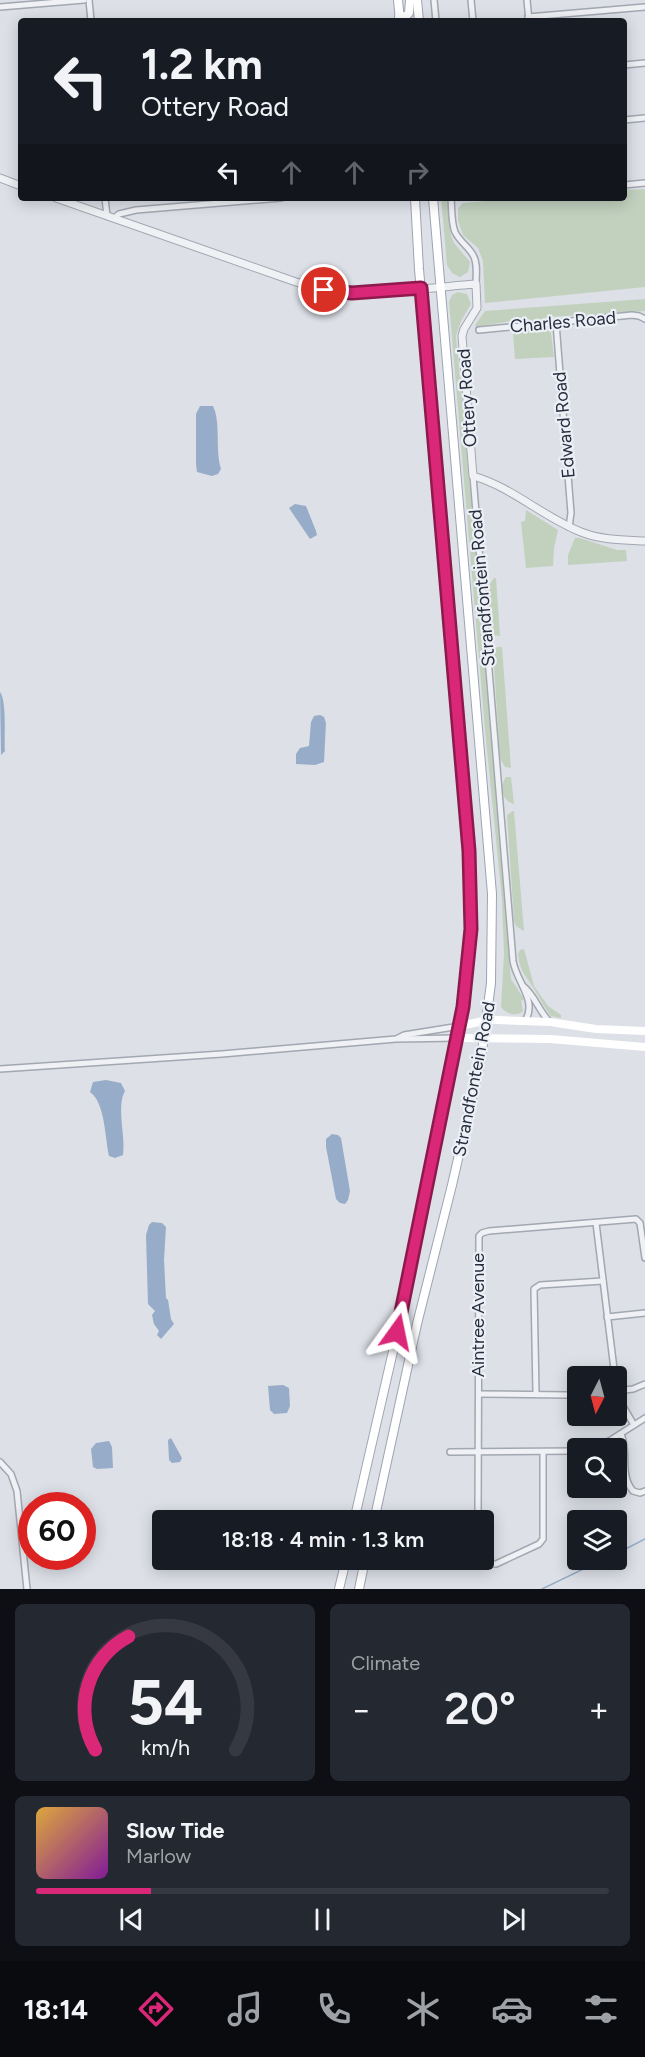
<!DOCTYPE html>
<meta charset="utf-8">
<style>
body{margin:0;font-family:Figtree,sans-serif;background:#242831;color:#f1f3f6;height:100vh;display:flex;flex-direction:column;font-size:22px;white-space:nowrap}
*{box-sizing:border-box;margin:0}
p{font-size:20px;color:#9ea1a6}
.icon{flex:none;width:33px;height:33px;fill:none;stroke:currentColor;stroke-width:2;stroke-linecap:round;stroke-linejoin:round}
.map{position:relative;height:1589px;overflow:hidden}
.side{display:flex;flex-direction:column;gap:15px;padding:15px;background:#0d0f14;flex:1}
.side>*{flex:none}
.hud{position:absolute;left:18px;top:18px;width:609px;height:183px;border-radius:6px;box-shadow:0 3px 15px #0003;background:#171b24;color:#f1f3f6;overflow:hidden}
.needle{width:39px;rotate:186deg}
.controls{position:absolute;left:567px;top:1366px;display:grid;gap:12px}
.controls a{display:grid;place-items:center;width:60px;height:60px;border-radius:6px;background:#171b24;box-shadow:0 3px 15px #0003;font-size:30px}
.speed{position:absolute;left:18px;top:1492px;display:flex;gap:12px;font-size:30px;font-weight:700;text-align:center}
.speed>*{display:grid;place-content:center;width:78px;height:78px;border-radius:50%;background:#171b24;box-shadow:0 3px 15px #0003;line-height:1}
.speed .limit{border:9px solid #d22;background:#fff;color:#111}
.pin{position:absolute;display:grid;place-items:center;width:51px;height:51px;color:#fff;margin:-26px;border:3px solid #fff;border-radius:50%;box-shadow:0 2px 6px #0007}
.me{position:absolute;width:66px;margin:-33px;rotate:12deg;stroke-linejoin:round;filter:drop-shadow(0 0 4px #0008)}
.turn{display:flex;align-items:center;gap:21px;height:126px;padding:0 24px;font-size:27px}
.turn .icon{width:78px;height:78px;stroke-width:2.5}
.turn b{display:block;font-size:42px;line-height:51px}
.lanes{display:flex;align-items:center;height:57px;padding:0 24px;background:#0003;justify-content:center;gap:30px;direction:ltr}
.lanes .off{opacity:.35}
.big{font-size:45px;font-weight:600;line-height:1.1}
.side .tile{flex:1;display:flex;flex-direction:column;justify-content:center;gap:9px;min-width:0;padding:0 21px;border-radius:9px;background:#242831}
.side .dial{align-items:center;gap:0}
.dial svg{height:156px;overflow:visible;fill:none;stroke:#363941;stroke-width:7;stroke-linecap:round;text-anchor:middle}
.dial text{fill:#f1f3f6;stroke:none}
.song{display:flex;align-items:center;gap:18px}
.cover{width:72px;height:72px;border-radius:9px;background:linear-gradient(135deg,hsl(40 70% 55%),hsl(290 70% 35%))}
.played{height:6px;border-radius:3px;background:linear-gradient(90deg,#db2777 20%,#363941 20%)}
.keys{display:flex;justify-content:space-around;direction:ltr}
.heat{display:flex;justify-content:space-between;align-items:center;font-size:33px;direction:ltr}
.side .tiles{flex:1;display:grid;gap:15px;grid-template-columns:1fr 1fr}
.tile:last-child{grid-column:span 2}
.trip{position:absolute;left:152px;top:1510px;width:342px;height:60px;border-radius:6px;background:#171b24;box-shadow:0 3px 15px #0003;font-weight:600;line-height:60px;text-align:center}
.tab-bar{display:flex;height:96px;justify-content:space-around;align-items:center;background:#090b0e;color:#9ea1a6}
.tab-bar .icon{width:42px;height:42px}
.tab-bar .on{color:#db2777}
.tab-bar b{font-size:27px;color:#f1f3f6}
.map>svg:first-child{display:block}
.green{fill:#c1d1be}
.water{fill:#97acc8}
.lines{fill:none;stroke-linecap:round;stroke-linejoin:round}
.stream{stroke:#97acc8;stroke-width:1.5}
.minor-casing{stroke:#a2a7b1;stroke-width:8}
.tertiary-casing{stroke:#a2a7b1;stroke-width:9}
.primary-casing{stroke:#9ca4b3;stroke-width:10}
.minor{stroke:#eff1f5;stroke-width:5}
.tertiary{stroke:#eff1f5;stroke-width:7}
.secondary{stroke:#fff;stroke-width:8}
.primary{stroke:#fff;stroke-width:8}
.route-casing{stroke:#8e194d;stroke-width:15}
.route{stroke:#db2777;stroke-width:10}
.labels{text-anchor:middle;stroke-width:4.5;stroke-linejoin:round;paint-order:stroke}
.street-label{font-size:18px;fill:#262d3d;stroke:#eceff5}
</style>
<div class="map">
<svg width="645" height="1589" viewBox="0 0 645 1589">
<rect width="100%" height="100%" fill="#dde0e7"/>
<g class="green">
<polygon points="645,189 645,287 485,303 483,261 478,248 463,235 458,221 458,208 463,203 518,198 624,198 624,190"/>
<polygon points="441,198 447,198 451,236 454,243 470,262 468,272 460,277 452,273 447,265"/>
<path d="M458 292 467 294 471 304 461 321 456 336 465 431 511 979 524 999 521 1001 523 1011C517 1017 506 1014 501 1007L504 954 502 900 485 730 449 302 452 295Z"/>
<polygon points="645,299 645,311 549,317 554,357 515,359 512,321 476,327 475,325 485,311"/>
<polygon points="526,510 558,530 554,548 553,566 526,568 521,522 525,521"/>
<polygon points="575,538 580,538 617,550 626,550 627,561 568,565 568,555"/>
<polygon points="494,578 496,578 500,636 493,635 490,632 487,588"/>
<polygon points="497,647 502,647 511,768 505,767 500,758 493,651"/>
<path d="M506 777H511L514 804C502 801 499 787 506 777Z"/>
<polygon points="513,811 514,811 524,931 516,926 514,921 507,815"/>
<path d="M524 949 534 986 548 1006 561 1015V1018L551 1016C545 1009 541 1000 536 992 527 976 520 973 518 954L520 950Z"/>
</g>
<g class="water">
<path d="M200 406H213C221 422 215 450 221 469L218 474 212 476 197 472 196 464V414Z"/>
<polygon points="295,504 306,506 316,531 317,535 310,539 289,508"/>
<path d="M0 692C7 701 4 738 5 751L1 755Z"/>
<polygon points="320,715 324,717 326,723 324,762 315,765 296,764 296,754 300,748 309,746 311,722 314,716"/>
<path d="M106 1080 121 1083 125 1091C116 1106 126 1137 123 1155L115 1158 109 1156C105 1138 105 1102 90 1092L93 1082Z"/>
<polygon points="332,1134 338,1135 341,1138 350,1191 348,1200 345,1204 340,1203 336,1199 326,1147 326,1139"/>
<polygon points="152,1222 162,1223 166,1227 164,1260 166,1298 168,1300 171,1319 174,1324 161,1339 157,1335 159,1331 154,1324 152,1315 155,1311 148,1304 146,1235 149,1225"/>
<polygon points="283,1385 289,1388 290,1406 287,1413 274,1414 270,1410 268,1386"/>
<polygon points="171,1438 182,1458 180,1462 172,1463 169,1460 168,1440"/>
<polygon points="109,1441 112,1447 113,1468 97,1469 93,1467 91,1449 96,1443"/>
</g>
<g class="lines">
<g class="stream">
<polyline points="616,1554 645,1539"/>
<polyline points="542,1589 602,1560"/>
</g>
<defs>
<g id="minor">
<polyline points="89,0 91,21"/>
<polyline points="434,0 436,21"/>
<polyline points="471,0 473,21"/>
<polyline points="527,0 529,21"/>
<polyline points="0,7 84,0"/>
<polyline points="528,17 645,7"/>
<polyline points="624,65 645,63"/>
<polyline points="624,120 645,118"/>
<polyline points="624,185 645,183"/>
<polyline points="105,198 107,216"/>
<path d="M451 198C452 209 451 222 455 232 460 242 468 246 473 255 478 263 476 275 476 284"/>
<polyline points="114,218 119,214 136,210 281,198"/>
<polyline points="556,323 571,513 569,527"/>
<polyline points="479,330 632,315 639,316 645,319"/>
<path d="M473 476 513 961C516 981 538 1001 525 1021"/>
<path d="M523 986C535 995 539 1012 550 1022"/>
<polyline points="398,1038 404,1035 460,1026"/>
<polyline points="0,1069 222,1054 396,1039 458,1038"/>
<polyline points="596,1223 615,1377"/>
<polyline points="607,1317 645,1313"/>
<polyline points="604,1377 614,1372"/>
<polyline points="616,1391 620,1401 634,1425"/>
<polyline points="616,1391 633,1389 645,1384"/>
<polyline points="536,1393 534,1289 540,1285 603,1281"/>
<polyline points="479,1394 567,1395 578,1392"/>
<path d="M621 1434C629 1452 619 1475 633 1491L640 1493 645 1491"/>
<polyline points="587,1449 609,1441 645,1418"/>
<polyline points="450,1452 578,1451"/>
<polyline points="0,1462 11,1474 17,1491 27,1589"/>
<polyline points="478,1521 479,1236 482,1233 489,1231 636,1219 640,1223 645,1258"/>
<polyline points="483,1560 488,1564 496,1564 539,1544 543,1539 543,1452"/>
</g>
<g id="tertiary">
<polyline points="0,178 21,186"/>
<path d="M56 198 296 282C309 286 323 290 337 292 379 296 433 287 476 284L477 308 464 329 462 336 473 476C512 487 543 517 581 532 601 540 623 540 645 541"/>
</g>
<g id="primary">
<polyline points="398,0 400,21"/>
<polyline points="417,0 419,21"/>
<polyline points="399,17 406,16 409,13 410,0"/>
<path d="M354 1521 402 1312 460 1026C470 967 472 910 469 851L419 269 415 198"/>
<polyline points="374,1521 417,1324 452,1185 481,1059 491,983 492,894 433,198"/>
<polyline points="339,1589 346,1560"/>
<polyline points="359,1589 365,1560"/>
</g>
</defs>
<use href="#minor" class="minor-casing"/>
<use href="#tertiary" class="tertiary-casing"/>
<use href="#primary" class="primary-casing"/>
<use href="#minor" class="minor"/>
<use href="#tertiary" class="tertiary"/>
<g class="secondary">
<polyline points="460,1026 488,1020 498,1020 550,1022 596,1029 645,1031"/>
<polyline points="458,1038 550,1039 645,1047"/>
</g>
<use href="#primary" class="primary"/>
</g>
<g class="lines">
<defs>
<polyline id="route" points="324,290 352,293 421,288 469,851 471,929 463,1007 397,1332"/>
</defs>
<use href="#route" class="route-casing"/>
<use href="#route" class="route"/>
</g>
<g class="labels">
<g class="street-label">
<text transform="translate(563 322) rotate(-5)" y="6">Charles Road</text>
<text transform="translate(467 398) rotate(-94)" y="6">Ottery Road</text>
<text transform="translate(564 425) rotate(-95)" y="6">Edward Road</text>
<text transform="translate(482 588) rotate(-95)" y="6">Strandfontein Road</text>
<text transform="translate(474 1079) rotate(-79)" y="6">Strandfontein Road</text>
<text transform="translate(478 1315) rotate(-90)" y="6">Aintree Avenue</text>
</g>
</g>
</svg>
<div class="controls">
<a><svg class="needle" viewBox="-14 -14 28 28"><path d="M0-13l5 13h-10z" fill="#e53935"/><path d="M0 13l5-13h-10z" fill="#9ea1a6"/></svg></a>
<a><svg class="icon" aria-label="search" viewBox="0 0 24 24"><circle cx="10" cy="10" r="6"/><path d="M15 15l6 6"/></svg></a>
<a><svg class="icon" aria-label="layers" viewBox="0 0 24 24"><path d="M12 4l9 5-9 5-9-5zM3 14l9 5 9-5"/></svg></a>
</div>
<div class="speed"><div class="limit">60</div></div>
<div class="pin" style="left:324px;top:290px;background:#d93025"><svg class="icon" aria-label="arrive" viewBox="0 0 24 24"><path d="M6 21V4h12l-3 4 3 4H6"/></svg></div>
<svg class="me" style="left:397px;top:1332px" viewBox="-20 -20 40 40"><path d="M0-17L14 15 0 8-14 15z" fill="#db2777" stroke="#fff" stroke-width="4"/></svg>
<div class="trip">18:18 · 4 min · 1.3 km</div>
<div class="hud">
<div class="turn"><svg class="icon" aria-label="left" viewBox="0 0 24 24"><path d="M17 20v-9H6M10 6l-5 5 5 5"/></svg><div><b>1.2 km</b>Ottery Road</div></div>
<div class="lanes"><svg class="icon" aria-label="left" viewBox="0 0 24 24"><path d="M17 20v-9H6M10 6l-5 5 5 5"/></svg><svg class="icon off" aria-label="ahead" viewBox="0 0 24 24"><path d="M12 20V5M6 11l6-6 6 6"/></svg><svg class="icon off" aria-label="ahead" viewBox="0 0 24 24"><path d="M12 20V5M6 11l6-6 6 6"/></svg><svg class="icon off" aria-label="right" viewBox="0 0 24 24"><path d="M7 20v-9h11M14 6l5 5-5 5"/></svg></div>
</div>
</div>
<section class="side">
<div class="tiles">
<div class="tile dial"><svg viewBox="0 0 100 80">
<path d="M14 69A42 42 0 1 1 86 69"/>
<path d="M14 69A42 42 0 0 1 31 11" stroke="#db2777"/>
<text x="50" y="56" font-size="32" font-weight="700">54</text>
<text x="50" y="72" font-size="11">km/h</text>
</svg></div>
<div class="tile"><p>Climate</p>
<div class="heat"><a>−</a><b class="big">20°</b><a>+</a></div>
</div>
<div class="tile">
<div class="song"><i class="cover"></i><div><b>Slow Tide</b><p>Marlow</p></div></div>
<div class="played"></div>
<div class="keys"><svg class="icon" aria-label="previous" viewBox="0 0 24 24"><path d="M18 5L8 12l10 7zM5 5v14"/></svg><svg class="icon" aria-label="pause" viewBox="0 0 24 24"><path d="M8 5v14M16 5v14"/></svg><svg class="icon" aria-label="next" viewBox="0 0 24 24"><path d="M6 5l10 7-10 7zM19 5v14"/></svg></div>
</div>
</div>
</section>
<nav class="tab-bar">
<b>18:14</b>
<svg class="icon on" aria-label="directions" viewBox="0 0 24 24"><path d="M12 3l9 9-9 9-9-9zM9 14v-3h6M13 9l2 2-2 2"/></svg>
<svg class="icon" aria-label="music" viewBox="0 0 24 24"><path d="M9 18V5l10-2v13"/><circle cx="6" cy="18" r="3"/><circle cx="16" cy="16" r="3"/></svg>
<svg class="icon" aria-label="phone" viewBox="0 0 24 24"><path d="M5 4h4l2 5-3 2q2 4 5 5l2-3 5 2v4C11 20 4 13 5 4z"/></svg>
<svg class="icon" aria-label="climate" viewBox="0 0 24 24"><path d="M12 3v18M4 7l16 10M4 17L20 7"/></svg>
<svg class="icon" aria-label="car" viewBox="0 0 24 24"><path d="M5 17H2v-5l4-1 3-4h7l3 4 3 1v5h-3M9 17h6M6 11h13"/><circle cx="7" cy="17" r="2"/><circle cx="17" cy="17" r="2"/></svg>
<svg class="icon" aria-label="filters" viewBox="0 0 24 24"><path d="M4 7h16M4 17h16"/><circle cx="9" cy="7" r="2"/><circle cx="15" cy="17" r="2"/></svg>
</nav>
